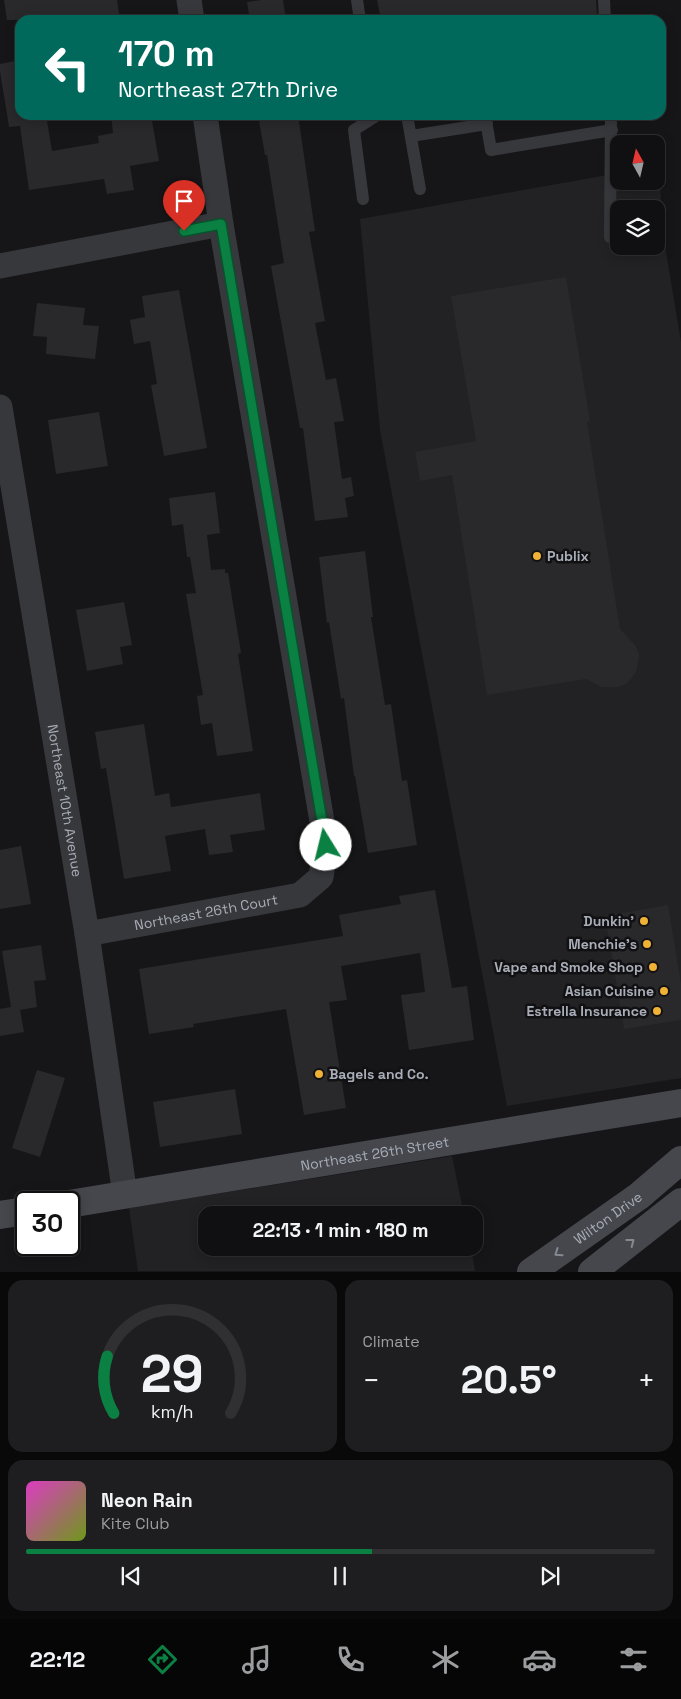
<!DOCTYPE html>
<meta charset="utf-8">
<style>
body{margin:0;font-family:"Space Grotesk",sans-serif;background:#1e1e20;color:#f1f3f6;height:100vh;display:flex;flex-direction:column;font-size:19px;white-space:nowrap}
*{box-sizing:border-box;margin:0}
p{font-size:16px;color:#9c9d9f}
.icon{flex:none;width:28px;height:28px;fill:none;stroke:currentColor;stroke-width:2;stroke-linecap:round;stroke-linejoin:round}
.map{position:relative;height:1272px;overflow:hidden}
.sheet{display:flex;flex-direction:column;gap:8px;padding:8px;background:#09090a;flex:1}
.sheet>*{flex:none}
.top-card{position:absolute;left:15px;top:15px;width:651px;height:105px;border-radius:15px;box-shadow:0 2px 12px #0003,0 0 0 1px #303032;background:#00695c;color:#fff;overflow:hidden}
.needle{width:32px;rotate:352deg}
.fabs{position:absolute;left:610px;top:135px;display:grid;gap:10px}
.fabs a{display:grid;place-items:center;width:55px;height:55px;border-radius:10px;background:#101012;box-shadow:0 2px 12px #0003,0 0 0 1px #303032;font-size:25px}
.speed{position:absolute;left:15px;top:1191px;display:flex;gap:10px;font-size:25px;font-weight:700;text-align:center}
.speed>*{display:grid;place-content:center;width:65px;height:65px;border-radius:50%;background:#101012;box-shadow:0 2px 12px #0003,0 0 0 1px #303032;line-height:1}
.speed .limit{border:2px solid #111;border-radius:8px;background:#fff;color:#111}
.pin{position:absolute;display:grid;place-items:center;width:42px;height:42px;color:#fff;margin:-51px -21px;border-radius:50% 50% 50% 0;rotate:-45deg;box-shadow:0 0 5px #0007}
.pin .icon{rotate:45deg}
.me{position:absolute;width:55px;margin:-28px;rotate:351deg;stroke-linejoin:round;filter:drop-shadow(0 0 4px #0008)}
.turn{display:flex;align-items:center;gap:18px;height:105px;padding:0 20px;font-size:22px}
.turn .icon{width:65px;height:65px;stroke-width:2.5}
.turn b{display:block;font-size:35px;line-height:42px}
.big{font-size:38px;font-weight:700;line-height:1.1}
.sheet .card{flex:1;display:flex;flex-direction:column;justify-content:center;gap:8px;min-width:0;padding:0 18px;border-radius:15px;background:#1e1e20}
.sheet .dial{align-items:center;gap:0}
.dial svg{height:130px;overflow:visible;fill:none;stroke:#303032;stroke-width:7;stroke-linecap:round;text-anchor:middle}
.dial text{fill:#f1f3f6;stroke:none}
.song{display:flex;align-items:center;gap:15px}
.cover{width:60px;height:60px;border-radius:8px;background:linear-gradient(135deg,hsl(310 70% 55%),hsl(80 70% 35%))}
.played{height:5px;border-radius:2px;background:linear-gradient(90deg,#0b8043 55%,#303032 55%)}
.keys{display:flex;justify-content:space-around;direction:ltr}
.heat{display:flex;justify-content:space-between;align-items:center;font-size:28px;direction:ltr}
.sheet .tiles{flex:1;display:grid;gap:8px;grid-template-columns:1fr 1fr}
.card:last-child{grid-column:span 2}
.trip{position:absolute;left:198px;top:1206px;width:285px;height:50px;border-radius:15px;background:#101012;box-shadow:0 2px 12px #0003,0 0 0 1px #303032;font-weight:700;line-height:50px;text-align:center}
.dock{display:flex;height:80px;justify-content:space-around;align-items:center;background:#060607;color:#9c9d9f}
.dock .icon{width:35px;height:35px}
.dock .on{color:#0b8043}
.dock b{font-size:22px;color:#f1f3f6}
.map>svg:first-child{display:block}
.built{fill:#222225;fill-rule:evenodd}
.building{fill:#29292c}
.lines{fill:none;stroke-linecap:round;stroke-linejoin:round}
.lane{stroke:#37383c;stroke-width:12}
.street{stroke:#37383c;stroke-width:25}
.secondary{stroke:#45474c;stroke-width:28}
.oneway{stroke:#858992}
.route-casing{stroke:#07532c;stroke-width:12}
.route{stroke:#0b8043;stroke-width:9}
.poi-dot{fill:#efb136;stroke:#111113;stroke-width:2}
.labels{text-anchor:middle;stroke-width:5;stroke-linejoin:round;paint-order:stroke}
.poi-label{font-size:14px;font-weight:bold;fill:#a8adb7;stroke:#111113;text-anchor:end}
.street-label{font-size:14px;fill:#a8adb7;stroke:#111113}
</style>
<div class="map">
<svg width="681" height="1272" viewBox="0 0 681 1272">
<rect width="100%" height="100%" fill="#161618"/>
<g class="built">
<path d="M656 166H658L666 252 681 342V1078L507 1106 380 430 360 219 619 173V181H656ZM619 209H656V246H619Z"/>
<polygon points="452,1156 464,1215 206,1215 206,1248 471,1248 475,1271 138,1271 129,1208"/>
</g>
<g class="building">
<polygon points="4,0 117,0 120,20 7,20"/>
<polygon points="261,0 283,0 286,20 250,20 247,2"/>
<polygon points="377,0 596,0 597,15 563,20 381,20"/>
<polygon points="20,60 20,115 46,115 52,151 99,143 98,136 113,133 111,115 151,115 159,161 130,166 134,190 107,194 104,179 29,190 20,126 9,127 0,71 0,64"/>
<polygon points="258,115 298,115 315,231 309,232 325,321 315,323 326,380 336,378 344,421 334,422 342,479 351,477 354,496 345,498 348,517 315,521 303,428 300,428 271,266 284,263 267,155 265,155"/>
<polygon points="566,277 590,421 587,422 620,629 635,645 639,654 638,663 636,672 631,679 626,684 619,687 601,687 586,679 487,695 452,475 420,481 415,452 476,441 451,296"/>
<polygon points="179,290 207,448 164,456 151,385 157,384 150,341 134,344 130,320 145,317 142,296"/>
<polygon points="37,303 85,308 83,325 99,326 95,359 46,354 47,337 33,336"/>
<polygon points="99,412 108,466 56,474 48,420"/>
<polygon points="215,492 220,533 207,535 211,570 225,569 225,573 228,573 241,653 238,654 253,751 217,756 212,723 201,725 197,696 203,695 186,594 196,593 190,557 187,557 183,524 172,526 169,498"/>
<polygon points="365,551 373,617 371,617 385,705 391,704 402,781 407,780 417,845 368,853 355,776 354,776 344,698 341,699 329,622 327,623 319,557"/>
<polygon points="124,602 132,645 120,647 123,664 87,671 76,610"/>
<polygon points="144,724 155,796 169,793 171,807 260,793 265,830 230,835 233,852 209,855 205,829 165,836 171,871 124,879 106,768 101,769 95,732"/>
<polygon points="21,846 31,904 0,909 0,850"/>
<polygon points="435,890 452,988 467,986 474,1040 409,1050 401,995 425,992 420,953 341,966 347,1000 329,1002 346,1108 304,1115 286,1009 193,1024 194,1027 149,1034 139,969 343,936 339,915 401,904 399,896"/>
<polygon points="668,905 681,984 681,1020 624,1029 605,916"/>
<polygon points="41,945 46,980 34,981 37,1007 20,1010 24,1032 0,1036 0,1009 11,1007 2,951"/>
<polygon points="37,1070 65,1078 40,1157 12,1148"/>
<polygon points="235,1089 242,1134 160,1147 153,1102"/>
</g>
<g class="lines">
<g class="lane">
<polyline points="357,0 360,20"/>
<polyline points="604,0 605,20"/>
<polyline points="407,115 420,189"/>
<polyline points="485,115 491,150 612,130"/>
<polyline points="411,136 487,124"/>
<polyline points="363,199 354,130 376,116"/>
<polyline points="610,237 611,115"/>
</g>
<g class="street">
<polyline points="189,0 192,20"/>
<polyline points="0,266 221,224"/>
<path id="s1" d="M0 407 87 934 125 1195"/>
<path id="s2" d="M87 934 300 895 321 877 326 845 221 224 205 115"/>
</g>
<g class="secondary">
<path id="s3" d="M69 1204 681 1103"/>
<polyline points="0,1215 26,1211"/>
<path id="s4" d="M531 1272 639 1196 681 1160"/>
<polyline points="592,1272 681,1202"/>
</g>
</g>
<defs><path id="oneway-chevron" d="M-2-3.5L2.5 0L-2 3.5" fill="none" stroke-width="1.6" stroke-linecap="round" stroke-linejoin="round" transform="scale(1.25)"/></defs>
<g class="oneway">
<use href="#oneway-chevron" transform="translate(631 1242) rotate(-38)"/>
<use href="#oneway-chevron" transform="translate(558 1253) rotate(145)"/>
</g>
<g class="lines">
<defs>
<polyline id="route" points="184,231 221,224 326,845"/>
</defs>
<use href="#route" class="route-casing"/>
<use href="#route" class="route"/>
</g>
<g class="poi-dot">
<circle cx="537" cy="556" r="5"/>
<circle cx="644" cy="921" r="5"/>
<circle cx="647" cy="944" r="5"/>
<circle cx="653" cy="967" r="5"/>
<circle cx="664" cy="991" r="5"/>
<circle cx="657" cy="1011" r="5"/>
<circle cx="319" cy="1074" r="5"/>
</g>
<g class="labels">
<g class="poi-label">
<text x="547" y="561" text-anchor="start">Publix</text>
<text x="634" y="926">Dunkin'</text>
<text x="637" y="949">Menchie's</text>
<text x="643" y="972">Vape and Smoke Shop</text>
<text x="654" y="996">Asian Cuisine</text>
<text x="647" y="1016">Estrella Insurance</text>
<text x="329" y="1079" text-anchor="start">Bagels and Co.</text>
</g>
<g class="street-label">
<text dy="5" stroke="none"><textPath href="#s1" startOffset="399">Northeast 10th Avenue</textPath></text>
<text dy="5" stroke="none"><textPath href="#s2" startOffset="121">Northeast 26th Court</textPath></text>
<text dy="5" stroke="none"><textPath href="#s3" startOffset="310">Northeast 26th Street</textPath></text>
<text dy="5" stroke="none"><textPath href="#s4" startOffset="94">Wilton Drive</textPath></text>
</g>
</g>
</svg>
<div class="fabs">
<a><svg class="needle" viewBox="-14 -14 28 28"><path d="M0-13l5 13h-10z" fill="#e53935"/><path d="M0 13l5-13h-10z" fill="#9c9d9f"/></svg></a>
<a><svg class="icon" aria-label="layers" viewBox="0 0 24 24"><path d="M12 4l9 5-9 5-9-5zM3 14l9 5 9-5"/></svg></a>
</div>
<div class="speed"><div class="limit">30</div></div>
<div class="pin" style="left:184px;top:231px;background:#d93025"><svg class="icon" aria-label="arrive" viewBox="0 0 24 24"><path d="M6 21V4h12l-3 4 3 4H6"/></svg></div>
<svg class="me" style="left:326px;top:845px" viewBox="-20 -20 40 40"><circle r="19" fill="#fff"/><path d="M0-13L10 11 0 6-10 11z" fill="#0b8043"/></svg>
<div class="trip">22:13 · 1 min · 180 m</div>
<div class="top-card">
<div class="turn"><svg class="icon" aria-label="left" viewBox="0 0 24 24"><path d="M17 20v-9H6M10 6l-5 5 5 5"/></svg><div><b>170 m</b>Northeast 27th Drive</div></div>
</div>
</div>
<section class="sheet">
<div class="tiles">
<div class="card dial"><svg viewBox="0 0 100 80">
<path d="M14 69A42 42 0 1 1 86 69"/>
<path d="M14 69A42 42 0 0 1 10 34" stroke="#0b8043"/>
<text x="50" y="56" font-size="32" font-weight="700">29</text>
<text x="50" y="72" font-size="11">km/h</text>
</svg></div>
<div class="card"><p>Climate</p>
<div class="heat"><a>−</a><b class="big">20.5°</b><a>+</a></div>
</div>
<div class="card">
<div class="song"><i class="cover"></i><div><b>Neon Rain</b><p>Kite Club</p></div></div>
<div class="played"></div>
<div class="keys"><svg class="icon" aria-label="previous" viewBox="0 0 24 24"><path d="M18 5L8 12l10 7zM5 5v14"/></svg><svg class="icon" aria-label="pause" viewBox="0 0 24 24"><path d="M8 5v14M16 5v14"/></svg><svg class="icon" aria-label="next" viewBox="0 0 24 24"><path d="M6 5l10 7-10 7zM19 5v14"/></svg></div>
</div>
</div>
</section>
<nav class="dock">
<b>22:12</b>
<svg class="icon on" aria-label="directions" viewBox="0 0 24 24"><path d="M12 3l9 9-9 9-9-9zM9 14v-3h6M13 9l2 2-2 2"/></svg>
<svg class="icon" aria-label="music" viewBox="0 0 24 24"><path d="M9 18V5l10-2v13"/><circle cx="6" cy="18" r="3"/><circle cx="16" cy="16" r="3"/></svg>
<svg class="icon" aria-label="phone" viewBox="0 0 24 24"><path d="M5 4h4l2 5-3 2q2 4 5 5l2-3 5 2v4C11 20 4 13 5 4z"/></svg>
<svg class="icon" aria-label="climate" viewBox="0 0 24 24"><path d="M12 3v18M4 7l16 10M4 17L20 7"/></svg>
<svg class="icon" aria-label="car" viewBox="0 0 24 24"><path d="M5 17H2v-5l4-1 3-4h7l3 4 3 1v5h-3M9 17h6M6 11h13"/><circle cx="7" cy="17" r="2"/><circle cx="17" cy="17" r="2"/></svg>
<svg class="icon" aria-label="filters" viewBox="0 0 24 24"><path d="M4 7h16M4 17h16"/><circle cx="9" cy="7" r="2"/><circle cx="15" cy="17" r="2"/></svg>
</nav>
